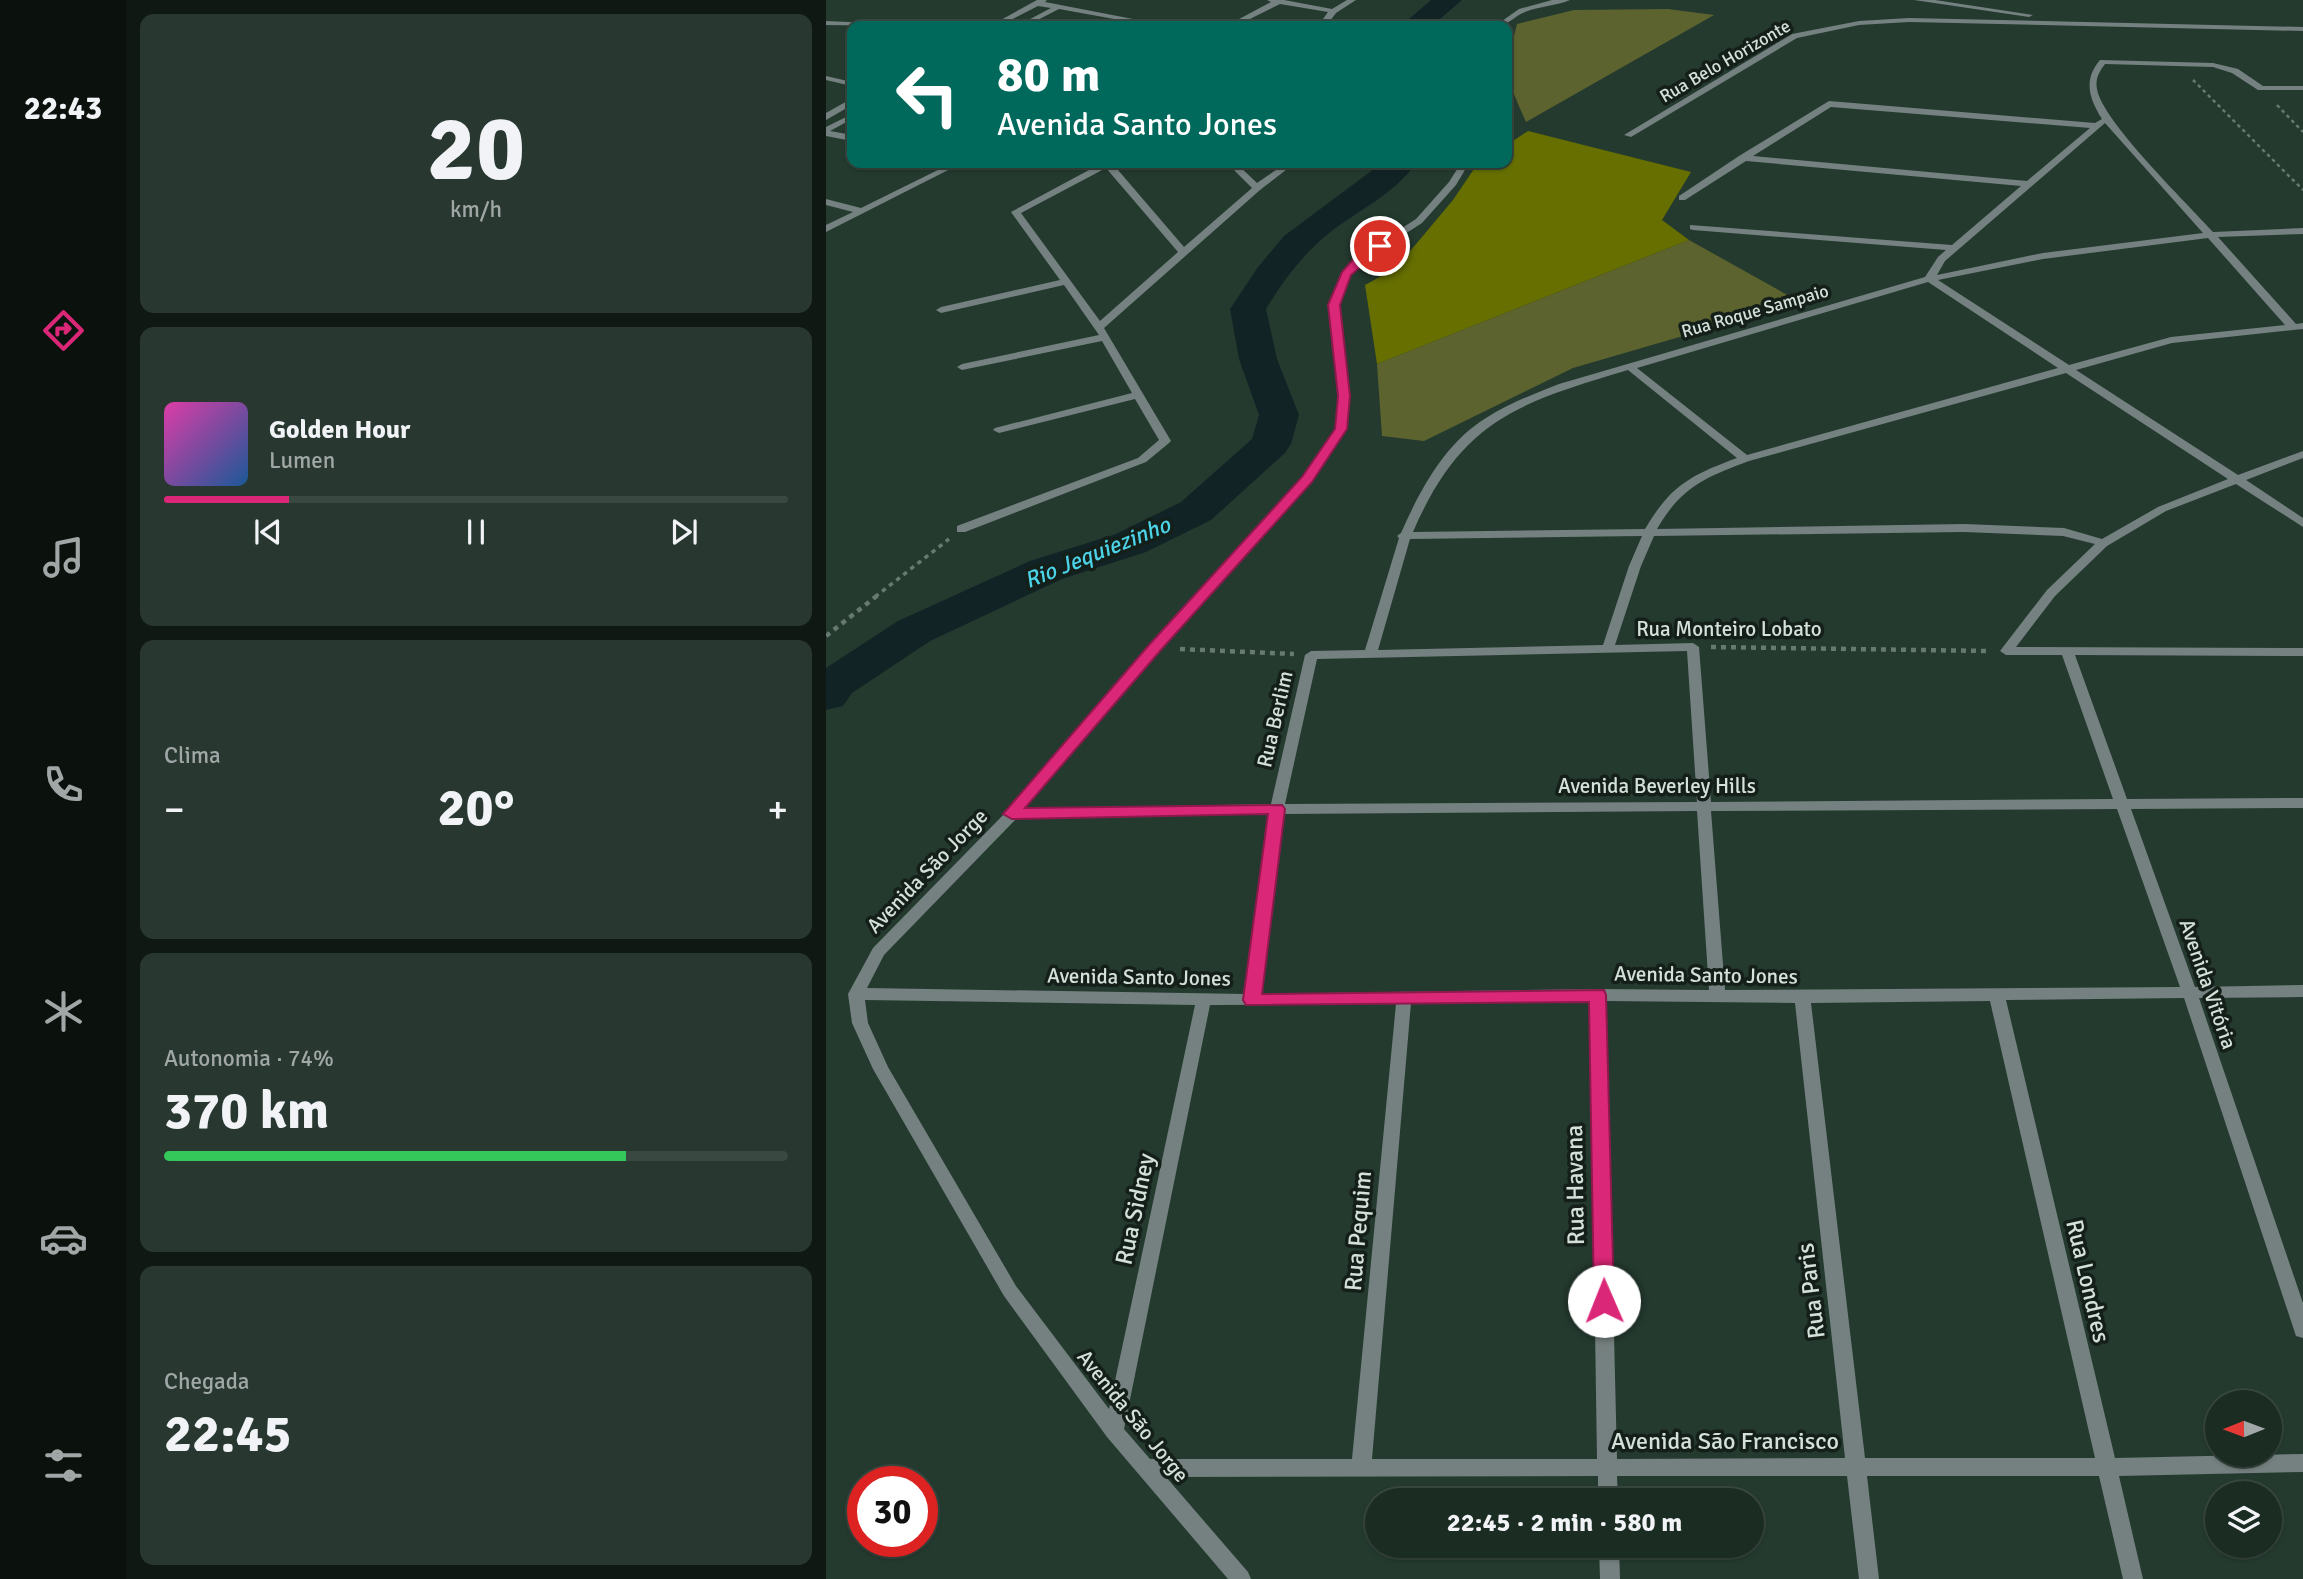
<!DOCTYPE html>
<html lang="pt">
<meta charset="utf-8">
<style>
body{margin:0;font-family:Signika,sans-serif;background:#283830;color:#f1f3f6;height:100vh;display:flex;flex-direction:column;font-size:26px;white-space:nowrap}
*{box-sizing:border-box;margin:0}
p{font-size:23px;color:#a0a7a6}
.icon{flex:none;width:38px;height:38px;fill:none;stroke:currentColor;stroke-width:2;stroke-linecap:round;stroke-linejoin:round}
.map{position:relative;flex:1;overflow:hidden}
.drawer{display:flex;flex-direction:column;gap:14px;padding:14px;background:#0f1813;width:700px}
.drawer>*{flex:none}
.guide{position:absolute;left:21px;top:21px;width:665px;height:147px;border-radius:14px;box-shadow:0 2px 5px #0004,0 0 0 2px #394841;background:#00695c;color:#fff;overflow:hidden}
.needle{width:46px;rotate:269deg}
.fabs{position:absolute;left:1379px;top:1390px;display:grid;gap:14px}
.fabs a{display:grid;place-items:center;width:77px;height:77px;border-radius:50%;background:#1b2c23;box-shadow:0 2px 5px #0004,0 0 0 2px #394841;font-size:35px}
.speed{position:absolute;left:21px;top:1466px;display:flex;gap:14px;font-size:35px;font-weight:700;text-align:center}
.speed>*{display:grid;place-content:center;width:91px;height:91px;border-radius:50%;background:#1b2c23;box-shadow:0 2px 5px #0004,0 0 0 2px #394841;line-height:1}
.speed .limit{border:10px solid #d22;background:#fff;color:#111}
.pin{position:absolute;display:grid;place-items:center;width:60px;height:60px;color:#fff;margin:-30px;border:4px solid #fff;border-radius:50%;box-shadow:0 2px 7px #0007}
.me{position:absolute;width:77px;margin:-38px;rotate:359deg;stroke-linejoin:round;filter:drop-shadow(0 0 5px #0008)}
.turn{display:flex;align-items:center;gap:24px;height:147px;padding:0 35px;font-size:32px}
.turn .icon{width:91px;height:91px;stroke-width:2.5}
.turn b{display:block;font-size:49px;line-height:60px}
.big{font-size:52px;font-weight:700;line-height:1.1}
.drawer .widget{flex:1;display:flex;flex-direction:column;justify-content:center;gap:10px;min-width:0;padding:0 24px;border-radius:14px;background:#283830}
.drawer .dial{align-items:center;gap:0}
.dial b{font-size:91px;line-height:1}
.song{display:flex;align-items:center;gap:21px}
.cover{width:84px;height:84px;border-radius:10px;background:linear-gradient(135deg,hsl(320 70% 55%),hsl(210 70% 35%))}
.played{height:7px;border-radius:4px;background:linear-gradient(90deg,#db2777 20%,#394841 20%)}
.keys{display:flex;justify-content:space-around;direction:ltr}
.heat{display:flex;justify-content:space-between;align-items:center;font-size:38px;direction:ltr}
.charge{height:10px;border-radius:5px;background:linear-gradient(90deg,#34c759 74%,#394841 0)}
.trip{position:absolute;left:539px;top:1488px;width:399px;height:70px;border-radius:35px;background:#1b2c23;box-shadow:0 2px 5px #0004,0 0 0 2px #394841;font-weight:700;line-height:70px;text-align:center}
main{display:flex;flex:1;min-height:0}
.menu{display:flex;flex-direction:column;width:126px;justify-content:space-around;align-items:center;background:#0b120e;color:#a0a7a6}
.menu .icon{width:49px;height:49px}
.menu .on{color:#db2777}
.menu b{font-size:32px;color:#f1f3f6}
.map>svg:first-child{display:block}
.green{fill:#5c632e}
.forest{fill:#666f00}
.lines{fill:none;stroke-linecap:round;stroke-linejoin:round}
.river{fill:#122326;fill-rule:evenodd}
.path-far2{stroke:#677970;stroke-width:2.5;stroke-dasharray:3.5 3.5;stroke-linecap:butt}
.path-far1{stroke:#677970;stroke-width:3.5;stroke-dasharray:4.5 4.5;stroke-linecap:butt}
.path{stroke:#677970;stroke-width:4.5;stroke-dasharray:5 5;stroke-linecap:butt}
.minor{fill:#758180;fill-rule:evenodd}
.route{fill:#db2777;stroke:#8e194d;stroke-width:2}
.labels{text-anchor:middle;stroke-width:7;stroke-linejoin:round;paint-order:stroke}
.far-street-label{font-size:18px;fill:#d4e1da;stroke:#151f1a}
.street-label{font-size:21px;fill:#d4e1da;stroke:#151f1a}
.water-label{font-size:23px;font-style:italic;fill:#4bd3e8;stroke:#151f1a}
.near-street-label{font-size:24px;fill:#d4e1da;stroke:#151f1a}
</style>
<main>
<nav class="menu">
<b>22:43</b>
<svg class="icon on" aria-label="directions" viewBox="0 0 24 24"><path d="M12 3l9 9-9 9-9-9zM9 14v-3h6M13 9l2 2-2 2"/></svg>
<svg class="icon" aria-label="music" viewBox="0 0 24 24"><path d="M9 18V5l10-2v13"/><circle cx="6" cy="18" r="3"/><circle cx="16" cy="16" r="3"/></svg>
<svg class="icon" aria-label="phone" viewBox="0 0 24 24"><path d="M5 4h4l2 5-3 2q2 4 5 5l2-3 5 2v4C11 20 4 13 5 4z"/></svg>
<svg class="icon" aria-label="climate" viewBox="0 0 24 24"><path d="M12 3v18M4 7l16 10M4 17L20 7"/></svg>
<svg class="icon" aria-label="car" viewBox="0 0 24 24"><path d="M5 17H2v-5l4-1 3-4h7l3 4 3 1v5h-3M9 17h6M6 11h13"/><circle cx="7" cy="17" r="2"/><circle cx="17" cy="17" r="2"/></svg>
<svg class="icon" aria-label="filters" viewBox="0 0 24 24"><path d="M4 7h16M4 17h16"/><circle cx="9" cy="7" r="2"/><circle cx="15" cy="17" r="2"/></svg>
</nav>
<section class="drawer">
<div class="widget dial"><b>20</b><p>km/h</p></div>
<div class="widget">
<div class="song"><i class="cover"></i><div><b>Golden Hour</b><p>Lumen</p></div></div>
<div class="played"></div>
<div class="keys"><svg class="icon" aria-label="previous" viewBox="0 0 24 24"><path d="M18 5L8 12l10 7zM5 5v14"/></svg><svg class="icon" aria-label="pause" viewBox="0 0 24 24"><path d="M8 5v14M16 5v14"/></svg><svg class="icon" aria-label="next" viewBox="0 0 24 24"><path d="M6 5l10 7-10 7zM19 5v14"/></svg></div>
</div>
<div class="widget"><p>Clima</p>
<div class="heat"><a>−</a><b class="big">20°</b><a>+</a></div>
</div>
<div class="widget"><p>Autonomia · 74%</p><b class="big">370 km</b><div class="charge"></div></div>
<div class="widget"><p>Chegada</p><b class="big">22:45</b></div>
</section>
<div class="map">
<svg width="1477" height="1579" viewBox="0 0 1477 1579">
<rect width="100%" height="100%" fill="#243a2f"/>
<g class="green">
<path d="M842 9 888 15 700 122C679 74 678 76 691 24L748 10Z"/>
<polygon points="863,240 974,302 747,368 598,441 556,436 551,364"/>
</g>
<polygon class="forest" points="702,131 865,172 836,220 863,240 551,364 539,285 570,268 627,200 652,163 681,163 681,145"/>
<g class="lines">
<g class="river">
<polygon points="605,0 636,0 606,26 575,26"/>
<path d="M556 163H590C569 194 531 211 502 234 476 255 457 281 440 309L451 359 473 415 465 444 459 453 385 520 320 552 236 579 104 641 26 693 17 706 0 710V668L72 621 204 561 290 534 355 502 426 439 433 415 413 359 404 309 432 267 458 236Z"/>
</g>
<g class="path-far2">
<polyline points="1367,80 1477,190"/>
<polyline points="1451,105 1477,132"/>
</g>
<polyline class="path-far1" points="49,597 123,539"/>
<g class="path">
<polyline points="0,636 52,595"/>
<polyline points="885,647 1163,651"/>
<polyline points="354,649 468,654"/>
</g>
<g class="minor">
<polygon points="211,0 221,0 219,2 343,26 327,26 233,9 200,26 191,26 225,8 212,6 173,26 164,26"/>
<polygon points="441,0 458,0 506,9 521,0 530,0 510,13 500,26 492,26 502,12 454,4 410,26 400,26 445,2"/>
<path d="M726 0H744C731 6 713 6 699 12 688 16 681 27 669 26L693 9Z"/>
<polygon points="1088,0 1109,0 1207,15 1203,17"/>
<polygon points="1083,18 1477,27 1477,31 1083,22 1033,25 971,38 805,137 798,135 966,34 1033,21"/>
<polygon points="0,21 67,24 71,26 0,25"/>
<path d="M1274 60 1387 63 1412 69 1437 86H1477V90H1432L1406 73 1387 67 1279 64C1273 72 1269 79 1271 89 1276 121 1362 204 1387 232L1477 228V234L1392 237 1470 324 1477 323V329L1346 343 1250 370 1412 475 1477 451V458L1420 480 1477 518V527L1410 484 1340 511 1281 546 1229 596 1190 647 1477 648V656L1249 655 1301 799 1477 798V808L1305 809 1369 987 1477 985V997L1373 998 1477 1303V1338L1470 1336 1468 1330 1358 998 1180 1000 1289 1458 1477 1454V1472L1293 1476 1317 1579H1297L1273 1476H1041L1053 1579H1033L1021 1476H791L792 1500H772V1476L340 1477 422 1572 425 1579H402L281 1437 178 1296 47 1069 26 1023 22 994 47 948 181 811 324 645 477 477 509 429 513 396 503 305 515 274 531 257 590 219 623 182 635 163H643L630 185 596 223 537 261 525 275 513 305 523 396 521 429 487 479 334 651 198 809 445 804 479 655 485 651 539 650 573 538 571 536 575 533C594 490 619 443 660 418 683 403 708 394 733 384L1099 277 1112 257 1120 250 867 230 864 229V225L1126 245 1195 186 920 161 859 200H853V196L913 156 1003 101 1269 123 1276 119C1263 98 1257 80 1274 60ZM1005 107 1264 128 1201 181 927 156ZM1279 123 1377 233 1217 253 1111 275 1119 261ZM1382 238 1459 325 1345 337 1243 365 1112 280 1217 259ZM1102 282 1232 368 921 455 811 368ZM802 370 911 458C865 475 845 485 819 529L587 532C635 420 692 403 802 370ZM1240 373 1402 479 1332 507 1276 539 1238 528 1138 524 831 529C855 487 880 477 923 461ZM1138 532 1237 536 1269 544 1221 590 1174 651 1180 655H1236L1287 799 885 802 873 647 867 643 789 645 815 566 828 536ZM816 536 803 566 777 645 552 650 584 539ZM861 651 871 802 459 804 491 659ZM1291 809 1354 987 899 990 885 811ZM871 811 883 990 772 989 435 994 457 814ZM443 814 419 994 41 988 58 955 190 819ZM39 1000 369 1005 283 1409 190 1286 62 1067 42 1023ZM764 1001 771 1459H546L585 1003ZM780 1001 969 1003 1019 1458 791 1459ZM1164 1001 1269 1458H1039L985 1003ZM570 1004 526 1459H324L298 1429 384 1005Z"/>
<polygon points="0,76 26,82 26,86 0,80"/>
<polygon points="23,100 26,100 26,105 0,120 0,113"/>
<polygon points="26,114 26,119 4,131 26,135 26,141 0,136 0,127"/>
<polygon points="126,163 136,163 0,232 0,225 27,212 0,205 0,199 35,208"/>
<path d="M276 163H286L358 247 426 188 401 163H410L431 183 460 163H469L434 190 278 328 345 441 343 443 320 462 139 532H131V526L312 458 333 440 309 399 173 433 167 430 169 428 306 393 276 341 136 370 131 367 136 364 273 335 238 285 115 313 110 310 115 307 234 280 185 212ZM280 168 352 252 274 321 195 213Z"/>
<polygon points="773,1545 793,1545 794,1579 774,1579"/>
</g>
</g>
<polygon class="route" points="550,244 559,246 525,275 514,305 524,396 521,429 486,482 334,651 199,808 456,805 459,809 436,994 778,990 780,995 788,1301 785,1307 778,1310 771,1307 768,1301 763,1002 420,1005 417,1000 442,814 186,819 177,814 323,645 476,477 509,429 512,396 502,305 516,272 530,256"/>
<g class="labels">
<g class="far-street-label">
<text transform="translate(899 61) rotate(-30)" y="6">Rua Belo Horizonte</text>
<text transform="translate(929 311) rotate(-16)" y="6">Rua Roque Sampaio</text>
</g>
<g class="street-label">
<text x="903" y="636">Rua Monteiro Lobato</text>
<text transform="translate(449 719) rotate(-77)" y="7">Rua Berlim</text>
<text x="831" y="793">Avenida Beverley Hills</text>
<text transform="translate(101 871) rotate(-46)" y="7">Avenida São Jorge</text>
<text transform="translate(880 975) rotate(1)" y="7">Avenida Santo Jones</text>
<text transform="translate(313 977) rotate(1)" y="7">Avenida Santo Jones</text>
<text transform="translate(1382 984) rotate(71)" y="7">Avenida Vitória</text>
<text transform="translate(307 1416) rotate(51)" y="7">Avenida São Jorge</text>
</g>
<g class="water-label">
<text transform="translate(271 552) rotate(-22)" y="8">Rio Jequiezinho</text>
</g>
<g class="near-street-label">
<text transform="translate(749 1185) rotate(-91)" y="8">Rua Havana</text>
<text transform="translate(309 1209) rotate(-78)" y="8">Rua Sidney</text>
<text transform="translate(532 1231) rotate(-85)" y="8">Rua Pequim</text>
<text transform="translate(1262 1281) rotate(77)" y="8">Rua Londres</text>
<text transform="translate(985 1291) rotate(-97)" y="8">Rua Paris</text>
<text x="899" y="1449">Avenida São Francisco</text>
</g>
</g>
</svg>
<div class="fabs">
<a><svg class="needle" viewBox="-14 -14 28 28"><path d="M0-13l5 13h-10z" fill="#e53935"/><path d="M0 13l5-13h-10z" fill="#a0a7a6"/></svg></a>
<a><svg class="icon" aria-label="layers" viewBox="0 0 24 24"><path d="M12 4l9 5-9 5-9-5zM3 14l9 5 9-5"/></svg></a>
</div>
<div class="speed"><div class="limit">30</div></div>
<div class="pin" style="left:554px;top:246px;background:#d93025"><svg class="icon" aria-label="arrive" viewBox="0 0 24 24"><path d="M6 21V4h12l-3 4 3 4H6"/></svg></div>
<svg class="me" style="left:778px;top:1301px" viewBox="-20 -20 40 40"><circle r="19" fill="#fff"/><path d="M0-13L10 11 0 6-10 11z" fill="#db2777"/></svg>
<div class="trip">22:45 · 2 min · 580 m</div>
<div class="guide">
<div class="turn"><svg class="icon" aria-label="left" viewBox="0 0 24 24"><path d="M17 20v-9H6M10 6l-5 5 5 5"/></svg><div><b>80 m</b>Avenida Santo Jones</div></div>
</div>
</div>
</main>
